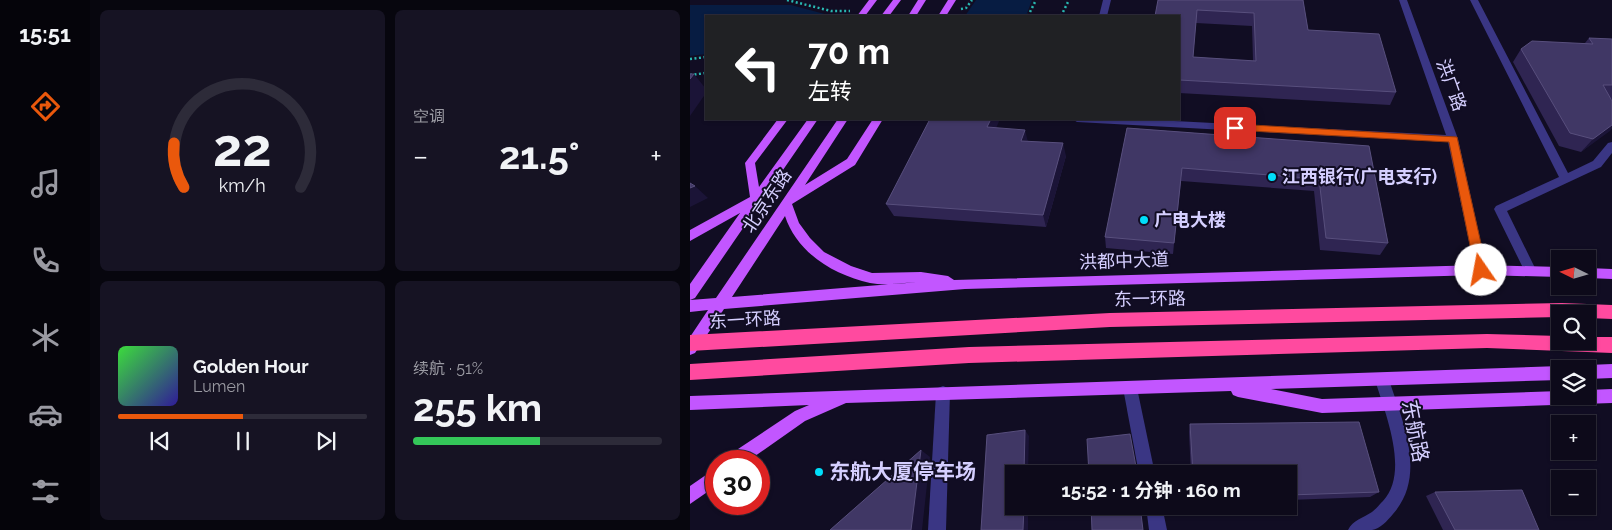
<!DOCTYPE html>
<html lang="zh">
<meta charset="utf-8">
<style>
body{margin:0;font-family:Raleway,"Noto Sans SC",sans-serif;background:#161323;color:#f1f3f6;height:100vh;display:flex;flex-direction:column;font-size:19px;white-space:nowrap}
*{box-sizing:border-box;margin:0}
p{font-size:16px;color:#9a9aa2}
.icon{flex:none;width:28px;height:28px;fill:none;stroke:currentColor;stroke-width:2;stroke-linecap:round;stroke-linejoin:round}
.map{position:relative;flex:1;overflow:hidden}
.details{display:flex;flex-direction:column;gap:10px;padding:10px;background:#07060e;width:600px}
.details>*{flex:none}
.guide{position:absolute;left:15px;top:15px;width:475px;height:105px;border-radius:0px;box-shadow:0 1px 4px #0004,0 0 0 1px #2d2b39;background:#202124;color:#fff;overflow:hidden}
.needle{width:32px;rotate:275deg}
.buttons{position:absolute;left:861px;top:250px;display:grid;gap:10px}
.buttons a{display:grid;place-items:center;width:45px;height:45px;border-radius:0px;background:#0d0a1a;box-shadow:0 1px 4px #0004,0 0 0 1px #2d2b39;font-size:25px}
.speed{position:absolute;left:15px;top:450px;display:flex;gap:10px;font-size:25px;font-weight:700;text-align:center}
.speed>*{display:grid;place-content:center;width:65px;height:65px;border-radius:50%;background:#0d0a1a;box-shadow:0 1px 4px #0004,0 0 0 1px #2d2b39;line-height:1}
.speed .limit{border:8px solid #d22;background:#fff;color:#111}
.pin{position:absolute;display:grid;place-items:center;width:42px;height:42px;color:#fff;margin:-21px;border-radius:10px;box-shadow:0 2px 8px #0006}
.me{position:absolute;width:55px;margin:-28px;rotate:348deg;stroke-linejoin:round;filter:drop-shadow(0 0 4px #0008)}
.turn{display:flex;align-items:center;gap:18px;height:105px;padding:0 20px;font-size:22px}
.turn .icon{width:65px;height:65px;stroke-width:2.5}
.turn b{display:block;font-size:35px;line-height:42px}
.big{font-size:38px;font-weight:700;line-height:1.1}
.details .tile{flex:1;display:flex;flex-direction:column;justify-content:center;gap:8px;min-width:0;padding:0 18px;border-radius:8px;background:#161323}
.details .dial{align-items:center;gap:0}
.dial svg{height:130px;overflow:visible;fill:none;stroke:#2d2b39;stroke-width:7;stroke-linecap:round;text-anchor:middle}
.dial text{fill:#f1f3f6;stroke:none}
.song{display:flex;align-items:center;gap:15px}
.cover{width:60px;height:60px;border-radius:8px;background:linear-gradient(135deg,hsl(120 70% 55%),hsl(250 70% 35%))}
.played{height:5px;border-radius:2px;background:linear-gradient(90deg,#ea580c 50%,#2d2b39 50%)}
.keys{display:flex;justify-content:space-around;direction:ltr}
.heat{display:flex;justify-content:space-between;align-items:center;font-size:28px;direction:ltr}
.charge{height:8px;border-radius:4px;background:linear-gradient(90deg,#34c759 51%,#2d2b39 0)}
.details .tiles{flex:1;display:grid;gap:10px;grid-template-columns:repeat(2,1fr)}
.trip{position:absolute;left:315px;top:465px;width:292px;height:50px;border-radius:0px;background:#0d0a1a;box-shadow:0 1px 4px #0004,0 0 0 1px #2d2b39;font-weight:700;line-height:50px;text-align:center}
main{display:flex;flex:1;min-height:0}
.menu{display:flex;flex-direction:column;width:90px;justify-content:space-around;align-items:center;background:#05040a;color:#9a9aa2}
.menu .icon{width:35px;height:35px}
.menu .selected{color:#ea580c}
.menu b{font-size:22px;color:#f1f3f6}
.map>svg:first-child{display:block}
.water{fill:#071c42}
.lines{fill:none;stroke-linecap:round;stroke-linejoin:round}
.path{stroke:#29b9b2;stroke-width:2.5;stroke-dasharray:2 2.5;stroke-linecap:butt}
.minor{fill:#3a3684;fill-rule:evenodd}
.major{fill:#c256ff;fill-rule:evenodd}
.highway{fill:#ff4a9f;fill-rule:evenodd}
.wall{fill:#2f2552;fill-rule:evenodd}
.shaded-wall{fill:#1b1437}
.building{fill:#403765;stroke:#584f7d;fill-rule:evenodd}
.route{fill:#ea580c;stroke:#983908}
.poi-dot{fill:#00defa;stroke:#110d23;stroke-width:2}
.labels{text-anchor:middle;stroke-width:4;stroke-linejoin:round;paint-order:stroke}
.street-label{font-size:18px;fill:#d5cfff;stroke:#110d23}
.poi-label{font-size:18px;font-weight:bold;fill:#d5cfff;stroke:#110d23;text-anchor:start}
.near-street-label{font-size:21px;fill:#d5cfff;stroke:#110d23}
.near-poi-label{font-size:21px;font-weight:bold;fill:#d5cfff;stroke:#110d23;text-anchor:start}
</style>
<main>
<nav class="menu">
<b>15:51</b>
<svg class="icon selected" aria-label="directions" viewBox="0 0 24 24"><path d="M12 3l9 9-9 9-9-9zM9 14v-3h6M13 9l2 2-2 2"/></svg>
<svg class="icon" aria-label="music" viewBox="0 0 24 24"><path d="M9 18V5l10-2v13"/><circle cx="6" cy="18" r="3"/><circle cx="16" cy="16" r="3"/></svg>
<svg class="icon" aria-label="phone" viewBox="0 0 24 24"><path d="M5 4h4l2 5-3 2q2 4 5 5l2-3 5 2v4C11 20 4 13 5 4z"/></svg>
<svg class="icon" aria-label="climate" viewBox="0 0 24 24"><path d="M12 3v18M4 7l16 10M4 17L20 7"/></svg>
<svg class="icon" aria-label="car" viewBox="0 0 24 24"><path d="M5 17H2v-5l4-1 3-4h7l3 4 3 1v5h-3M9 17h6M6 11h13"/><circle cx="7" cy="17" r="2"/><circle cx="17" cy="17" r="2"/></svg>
<svg class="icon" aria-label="filters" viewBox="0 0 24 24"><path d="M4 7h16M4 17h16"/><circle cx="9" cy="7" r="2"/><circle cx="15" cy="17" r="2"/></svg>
</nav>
<section class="details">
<div class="tiles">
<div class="tile dial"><svg viewBox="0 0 100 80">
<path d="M14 69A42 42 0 1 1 86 69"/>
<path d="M14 69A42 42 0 0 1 8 42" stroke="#ea580c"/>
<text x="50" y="56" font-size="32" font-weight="700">22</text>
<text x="50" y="72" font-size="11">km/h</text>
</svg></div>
<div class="tile"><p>空调</p>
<div class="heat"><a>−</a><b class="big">21.5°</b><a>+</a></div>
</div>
<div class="tile">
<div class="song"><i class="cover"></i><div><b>Golden Hour</b><p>Lumen</p></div></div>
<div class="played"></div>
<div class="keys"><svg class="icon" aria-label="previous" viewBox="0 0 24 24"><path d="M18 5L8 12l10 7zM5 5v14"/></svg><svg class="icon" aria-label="pause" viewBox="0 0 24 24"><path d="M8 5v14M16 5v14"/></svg><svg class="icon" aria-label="next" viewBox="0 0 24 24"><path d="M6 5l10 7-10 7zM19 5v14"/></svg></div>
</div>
<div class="tile"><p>续航 · 51%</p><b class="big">255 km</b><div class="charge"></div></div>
</div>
</section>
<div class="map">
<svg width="922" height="530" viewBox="0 0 922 530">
<rect width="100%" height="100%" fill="#110d23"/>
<g class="water">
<polygon points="286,0 342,0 336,16 275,16"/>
<polygon points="0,5 101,5 142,16 16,16 16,54 0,56"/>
</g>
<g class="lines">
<g class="path">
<polyline points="97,0 141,11 160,11"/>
<polyline points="271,9 276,8 282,0"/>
<polyline points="338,16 346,0"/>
<polyline points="371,16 379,0"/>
<polyline points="0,59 16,57"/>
<polyline points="0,75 16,73"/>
</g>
<g class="minor">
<polygon points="413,0 421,0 417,16 409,16"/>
<polygon points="709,0 717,0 768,139 797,270 795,274 791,275 787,274 785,270 758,142 387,122 382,119 445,119 756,135"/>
<polygon points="780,0 788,0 878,173 903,161 918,143 922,142 922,153 911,167 817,211 846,270 844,274 840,275 836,274 804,209 806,206 869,177"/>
<path d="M692 373 697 375 699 380C713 422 737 476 703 514 697 521 690 529 682 530 674 530 666 530 658 530 663 520 673 518 682 512 686 509 689 505 693 501 720 472 695 413 685 380L687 375Z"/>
<polygon points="440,381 445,383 447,388 465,474 449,474 433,388 435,383"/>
<polygon points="253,386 258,388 260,393 256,530 238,530 246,393 248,388"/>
<polygon points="456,506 472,506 477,530 459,530"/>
</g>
<g class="major">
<polygon points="179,0 187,0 175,16 167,16"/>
<polygon points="203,0 211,0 199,16 191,16"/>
<polygon points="228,0 236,0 226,16 218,16"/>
<polygon points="258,0 266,0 256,16 248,16"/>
<polygon points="88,119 98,119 65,163 69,187 118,119 128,119 5,298 0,300 0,284 50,213 0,241 0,230 60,197 55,163"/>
<path d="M148 119H158L115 185 157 159 183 119H193L165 165 102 204 109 223 120 238 134 252 161 266 182 273 231 272 258 276 264 280 791 265 870 267V277L791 275 275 289 34 309 5 353 0 355V337L18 310 0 312V300L26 298ZM95 216C107 253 144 275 180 283 195 286 213 283 227 282L42 297Z"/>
<polygon points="898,268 922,269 922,279 898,278"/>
<polygon points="922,364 922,378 898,379 898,369 892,369 898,365"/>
<polygon points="870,366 875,369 870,369 870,380 581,389 632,399 870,391 870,396 898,396 898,390 922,389 922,403 632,413 548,397 543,395 541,391 156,403 115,421 58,461 37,461 39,455 105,411 119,405 0,410 0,396"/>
<polygon points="26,468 26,486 0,504 0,486"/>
</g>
<g class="highway">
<polygon points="872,303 922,305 922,319 898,318 898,314 870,314 870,317 420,327 0,351 0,335 420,313"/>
<polygon points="797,334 870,336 870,341 898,341 898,337 922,337 922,353 797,348 279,363 0,380 0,364 279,347"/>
</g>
</g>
<g class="wall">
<path d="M468 0H613L618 30 706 92 700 105 489 93V16ZM506 23 562 26 563 61 503 57Z"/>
<polygon points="899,38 922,39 922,99 921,99 922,101 922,128 891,152 869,146 823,62 831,49 895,43"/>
<polygon points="306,128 376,156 356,227 204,216 196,204"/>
<polygon points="437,128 679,146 698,243 690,255 630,250 624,191 491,181 483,254 416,248 415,237"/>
<polygon points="500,424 689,492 680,497 599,500 599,474 501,474 499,432"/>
<polygon points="745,492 849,530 753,530 736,496"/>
</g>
<g class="shaded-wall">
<polygon points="4,74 16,89 16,93 0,116 0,79"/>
<polygon points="301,119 310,119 301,140 297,127"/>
<polygon points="922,125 922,128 920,131 891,152 903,139"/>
<polygon points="335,130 338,142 331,141"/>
<polygon points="373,143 376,156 356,227 353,215"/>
<polygon points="492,168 491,181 483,254 484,243"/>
<polygon points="5,186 18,198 0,207 0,188"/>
<polygon points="335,430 339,436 338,474 334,474"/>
<polygon points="231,450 240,457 232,530 221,530"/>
<polygon points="334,506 338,506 338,530 333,530"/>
</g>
<g class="building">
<path d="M468 0H613L618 30 689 34 706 92 489 80V16H465ZM507 10 564 13 566 61 503 57Z"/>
<polygon points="899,38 922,39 922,85 913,85 922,101 922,125 903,139 880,133 831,49 842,41 903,44"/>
<polygon points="0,74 4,74 0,79"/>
<polygon points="240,119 301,119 297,127 335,130 331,141 373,143 353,215 196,204"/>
<polygon points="437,128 679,146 698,243 636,238 629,179 492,168 484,243 415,237"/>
<polygon points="0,183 5,186 0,188"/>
<polygon points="669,422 689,492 599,495 599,474 503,474 500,424"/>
<polygon points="335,430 334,474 324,474 324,506 334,506 333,530 291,530 297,435"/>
<polygon points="440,434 445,461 447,474 399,474 397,439"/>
<polygon points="231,450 221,530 140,530"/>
<polygon points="832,490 849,530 765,530 745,492"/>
<polygon points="401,506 450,506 453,530 402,530"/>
</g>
<polygon class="route" points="545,124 767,137 797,270 795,273 787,273 785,270 759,142 542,130 541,128"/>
<g class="poi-dot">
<circle cx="582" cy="177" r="5"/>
<circle cx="454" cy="220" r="5"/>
<circle cx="129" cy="472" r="5"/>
</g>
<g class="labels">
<g class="street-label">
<text transform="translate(761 85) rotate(70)" y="6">洪广路</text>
<text transform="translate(77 201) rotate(-56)" y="6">北京东路</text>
<text transform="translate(434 261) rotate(-2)" y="6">洪都中大道</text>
<text transform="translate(460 299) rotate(-1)" y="6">东一环路</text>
<text transform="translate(55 320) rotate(-3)" y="6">东一环路</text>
</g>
<g class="poi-label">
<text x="592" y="183">江西银行(广电支行)</text>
<text x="464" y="226">广电大楼</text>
</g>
<g class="near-street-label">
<text transform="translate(725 431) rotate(79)" y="7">东航路</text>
</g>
<g class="near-poi-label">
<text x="139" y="479">东航大厦停车场</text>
</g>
</g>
</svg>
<div class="buttons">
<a><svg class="needle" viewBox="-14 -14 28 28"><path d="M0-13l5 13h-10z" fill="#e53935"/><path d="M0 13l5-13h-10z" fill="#9a9aa2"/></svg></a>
<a><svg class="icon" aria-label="search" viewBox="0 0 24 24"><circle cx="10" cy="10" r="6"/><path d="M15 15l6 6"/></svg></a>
<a><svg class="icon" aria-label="layers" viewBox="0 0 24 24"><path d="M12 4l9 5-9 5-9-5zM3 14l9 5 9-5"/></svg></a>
<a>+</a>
<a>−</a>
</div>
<div class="speed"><div class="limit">30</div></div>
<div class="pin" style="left:545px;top:128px;background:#d93025"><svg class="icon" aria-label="arrive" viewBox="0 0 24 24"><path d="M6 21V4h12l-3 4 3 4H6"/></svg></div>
<svg class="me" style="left:791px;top:270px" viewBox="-20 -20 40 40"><circle r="19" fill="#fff"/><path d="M0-13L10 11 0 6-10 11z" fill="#ea580c"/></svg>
<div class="trip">15:52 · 1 分钟 · 160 m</div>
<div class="guide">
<div class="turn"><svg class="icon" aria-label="left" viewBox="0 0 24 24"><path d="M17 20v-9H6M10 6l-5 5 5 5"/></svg><div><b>70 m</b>左转</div></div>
</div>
</div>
</main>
